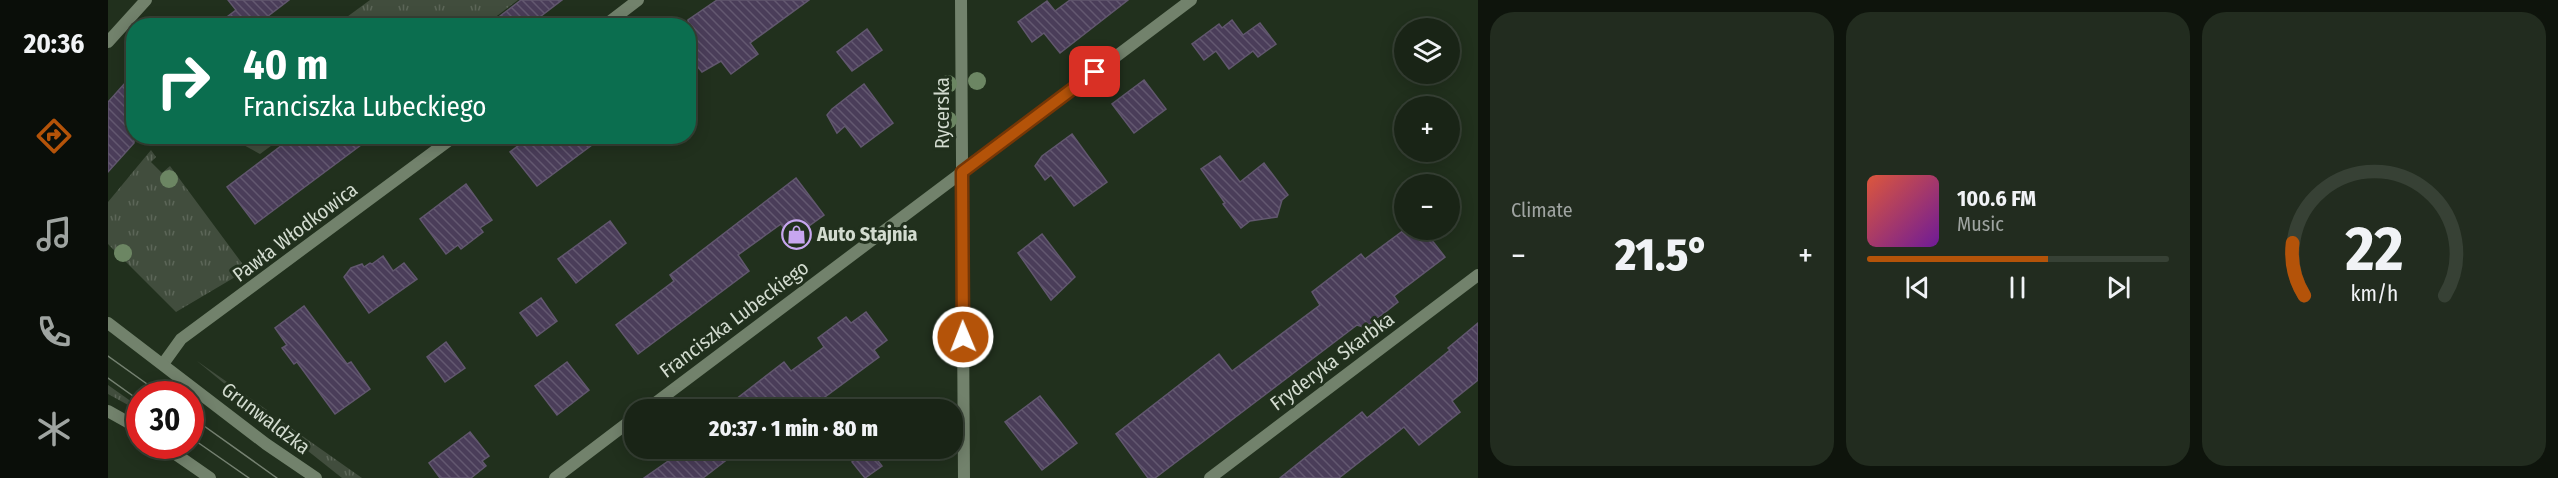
<!DOCTYPE html>
<meta charset="utf-8">
<style>
body{margin:0;font-family:"Fira Sans Condensed",sans-serif;background:#222c1f;color:#f1f3f6;height:100vh;display:flex;flex-direction:column;font-size:22px;white-space:nowrap}
*{box-sizing:border-box;margin:0}
p{font-size:20px;color:#9fa4a1}
.icon{flex:none;width:33px;height:33px;fill:none;stroke:currentColor;stroke-width:2;stroke-linecap:round;stroke-linejoin:round}
.map{position:relative;flex:1;overflow:hidden}
.drawer{display:flex;flex-direction:column;gap:12px;padding:12px;background:#0e140c;width:1080px}
.drawer>*{flex:none}
.banner{position:absolute;left:18px;top:18px;width:570px;height:126px;border-radius:24px;box-shadow:0 3px 15px #0003,0 0 0 2px #374135;background:#0b6e4f;color:#fff;overflow:hidden}
.fabs{position:absolute;left:1286px;top:18px;display:grid;gap:12px}
.fabs a{display:grid;place-items:center;width:66px;height:66px;border-radius:50%;background:#192416;box-shadow:0 3px 15px #0003,0 0 0 2px #374135;font-size:30px}
.speed{position:absolute;left:18px;top:381px;display:flex;gap:12px;font-size:30px;font-weight:700;text-align:center}
.speed>*{display:grid;place-content:center;width:78px;height:78px;border-radius:50%;background:#192416;box-shadow:0 3px 15px #0003,0 0 0 2px #374135;line-height:1}
.speed .limit{border:9px solid #d22;background:#fff;color:#111}
.pin{position:absolute;display:grid;place-items:center;width:51px;height:51px;color:#fff;margin:-26px;border-radius:12px;box-shadow:0 3px 9px #0006}
.me{position:absolute;width:66px;margin:-33px;rotate:359deg;stroke-linejoin:round;filter:drop-shadow(0 0 4px #0008)}
.turn{display:flex;align-items:center;gap:21px;height:126px;padding:0 18px;font-size:27px}
.turn .icon{width:78px;height:78px;stroke-width:2.5}
.turn b{display:block;font-size:42px;line-height:51px}
.big{font-size:45px;font-weight:800;line-height:1.1}
.drawer .card{flex:1;display:flex;flex-direction:column;justify-content:center;gap:9px;min-width:0;padding:0 21px;border-radius:24px;background:#222c1f}
.drawer .dial{align-items:center;gap:0}
.dial svg{height:156px;overflow:visible;fill:none;stroke:#374135;stroke-width:7;stroke-linecap:round;text-anchor:middle}
.dial text{fill:#f1f3f6;stroke:none}
.song{display:flex;align-items:center;gap:18px}
.cover{width:72px;height:72px;border-radius:9px;background:linear-gradient(135deg,hsl(10 70% 55%),hsl(280 70% 35%))}
.played{height:6px;border-radius:3px;background:linear-gradient(90deg,#b45309 60%,#374135 60%)}
.keys{display:flex;justify-content:space-around;direction:ltr}
.heat{display:flex;justify-content:space-between;align-items:center;font-size:33px;direction:ltr}
.drawer .tiles{flex:1;display:grid;gap:12px;grid-template-columns:repeat(3,1fr)}
.trip{position:absolute;left:516px;top:399px;width:339px;height:60px;border-radius:24px;background:#192416;box-shadow:0 3px 15px #0003,0 0 0 2px #374135;font-weight:800;line-height:60px;text-align:center}
main{display:flex;flex:1;min-height:0}
.tabs{display:flex;flex-direction:column;width:108px;justify-content:space-around;align-items:center;background:#0a0e09;color:#9fa4a1}
.tabs .icon{width:42px;height:42px}
.tabs .current{color:#b45309}
.tabs b{font-size:27px;color:#f1f3f6}
.map>svg:first-child{display:block}
.grass{fill:url(#grass-tufts)}
.building{fill:url(#building-back-hatch);stroke:#61576e;stroke-width:1.5}
.lines{fill:none;stroke-linecap:round;stroke-linejoin:round}
.minor{stroke:#72826c;stroke-width:12}
.tertiary{stroke:#72826c;stroke-width:12}
.tram{stroke:#758171;stroke-width:1.5}
.tree{fill:#6c8663}
.route-casing{stroke:#753606;stroke-width:15}
.route{stroke:#b45309;stroke-width:10}
.labels{text-anchor:middle;stroke-width:6;stroke-linejoin:round;paint-order:stroke}
.street-label{font-size:20px;fill:#d2dbcf;stroke:#21301d}
.poi-label{font-size:20px;font-weight:bold;fill:#d2dbcf;stroke:#21301d;text-anchor:start}
</style>
<main>
<nav class="tabs">
<b>20:36</b>
<svg class="icon current" aria-label="directions" viewBox="0 0 24 24"><path d="M12 3l9 9-9 9-9-9zM9 14v-3h6M13 9l2 2-2 2"/></svg>
<svg class="icon" aria-label="music" viewBox="0 0 24 24"><path d="M9 18V5l10-2v13"/><circle cx="6" cy="18" r="3"/><circle cx="16" cy="16" r="3"/></svg>
<svg class="icon" aria-label="phone" viewBox="0 0 24 24"><path d="M5 4h4l2 5-3 2q2 4 5 5l2-3 5 2v4C11 20 4 13 5 4z"/></svg>
<svg class="icon" aria-label="climate" viewBox="0 0 24 24"><path d="M12 3v18M4 7l16 10M4 17L20 7"/></svg>
</nav>
<div class="map">
<svg width="1370" height="478" viewBox="0 0 1370 478">
<defs>
<pattern id="grass-tufts" width="24" height="20" patternUnits="userSpaceOnUse" patternTransform="scale(1.5)"><rect width="24" height="20" fill="#414d3d"/><path d="M3 7l-1-3M5 7V3M7 7l1-3M15 17l-1-3M17 17v-4M19 17l1-3" fill="none" stroke="#5c6658"/></pattern>
<pattern id="building-back-hatch" width="6" height="6" patternUnits="userSpaceOnUse" patternTransform="scale(1.5)"><rect width="6" height="6" fill="#4a3d59"/><path d="M-1 5l2 2M0 0l6 6M5-1l2 2" fill="none" stroke="#635870"/></pattern>
</defs>
<rect width="100%" height="100%" fill="#21301d"/>
<g class="grass">
<polygon points="262,0 410,0 377,25 228,25"/>
<polygon points="121,137 175,137 152,154"/>
<polygon points="43,150 48,157 43,162 54,173 62,166 139,270 68,312 0,244 0,202"/>
<polygon points="89,361 159,410 152,413"/>
<polygon points="0,385 31,407 31,411 0,394"/>
<polygon points="166,416 254,478 234,478 166,424"/>
</g>
<g class="building">
<polygon points="120,0 181,0 147,26 107,26 128,10"/>
<polygon points="413,0 454,0 420,26 379,26"/>
<polygon points="609,0 701,0 642,43 650,54 623,74 613,61 594,72 580,55 580,20"/>
<polygon points="962,0 1020,0 952,53 936,33 924,42 910,22 939,1 947,11"/>
<polygon points="1124,20 1135,35 1152,23 1168,44 1150,57 1145,51 1121,69 1108,51 1096,60 1084,44 1111,24 1114,28"/>
<polygon points="759,29 774,50 744,71 729,52"/>
<polygon points="26,73 26,143 0,172 0,102"/>
<polygon points="1036,80 1058,109 1026,133 1004,104"/>
<polygon points="756,84 785,123 753,147 737,126 729,133 719,115 724,109"/>
<polygon points="964,134 999,182 966,206 943,175 937,180 927,166 934,156"/>
<polygon points="186,136 265,136 147,224 119,187"/>
<polygon points="423,136 496,136 429,186 402,152"/>
<polygon points="1112,156 1132,182 1156,163 1180,195 1174,200 1169,217 1142,221 1133,228 1115,204 1117,203 1093,169"/>
<polygon points="688,178 716,215 683,239 673,224 630,255 641,271 530,354 508,325 566,281 562,275"/>
<polygon points="358,184 384,220 372,228 375,232 353,249 350,245 338,254 312,219"/>
<polygon points="502,221 518,243 468,283 450,259"/>
<polygon points="1296,230 1316,230 1337,257 1286,296 1290,302 1262,324 1255,327 1249,325 1047,478 1040,478 1008,434 1111,354 1124,371 1212,305 1204,292 1253,254 1257,259"/>
<polygon points="934,234 967,277 943,300 910,253"/>
<polygon points="275,256 285,271 296,263 309,279 261,313 236,277 243,268 254,264 256,267 262,263 264,264"/>
<polygon points="433,298 449,321 429,336 412,313"/>
<polygon points="196,306 239,364 243,362 262,389 227,414 189,362 186,364 174,348 179,345 167,328"/>
<polygon points="758,312 779,340 766,350 771,357 717,397 726,410 614,410 676,362 683,371 716,347 710,338 738,317 743,323"/>
<polygon points="1370,323 1370,380 1344,401 1352,412 1311,445 1296,427 1231,478 1172,478 1254,412 1259,418 1342,350 1340,348"/>
<polygon points="338,342 357,368 337,382 319,357"/>
<polygon points="459,362 481,390 449,415 427,386"/>
<polygon points="932,396 969,443 934,470 897,422"/>
<polygon points="362,432 381,456 374,461 378,466 363,478 332,478 321,463"/>
<polygon points="556,448 634,448 595,478 536,478 563,459"/>
<polygon points="761,449 774,466 757,478 744,462"/>
</g>
<g class="lines">
<g class="minor">
<polyline points="853,0 856,478"/>
<polyline points="496,26 530,0"/>
<polyline points="55,364 73,339 347,136"/>
<polyline points="538,410 1083,0"/>
<polyline points="447,478 526,418"/>
<polyline points="1102,478 1370,275"/>
</g>
<g class="tertiary">
<polyline points="0,42 38,0"/>
<polyline points="0,323 158,444 208,478"/>
<polyline points="0,411 32,429"/>
<polyline points="56,446 102,478"/>
</g>
<g class="tram">
<polyline points="0,356 53,394"/>
<polyline points="0,378 32,401"/>
<polyline points="82,416 169,478"/>
<polyline points="82,437 141,478"/>
</g>
</g>
<g class="tree">
<circle cx="869" cy="81" r="9"/>
<circle cx="840" cy="84" r="9"/>
<circle cx="840" cy="120" r="9"/>
<circle cx="61" cy="179" r="9"/>
<circle cx="15" cy="253" r="9"/>
</g>
<g class="lines">
<defs>
<polyline id="route" points="855,337 854,172 987,72"/>
</defs>
<use href="#route" class="route-casing"/>
<use href="#route" class="route"/>
</g>
<defs>
<symbol id="shop-ring" viewBox="-11 -11 22 22"><circle r="9.5" fill="#21301d" stroke="#c7a6ef" stroke-width="1.5"/><path d="M-5-2.5h2.3a2.7 3.5 0 0 1 5.4 0H5L5.5 6h-11ZM-1.5-2.5h3a1.5 2.3 0 0 0-3 0Z" fill="#c7a6ef"/></symbol>
</defs>
<g fill-rule="evenodd">
<use href="#shop-ring" x="672" y="218" width="33" height="33"/>
</g>
<g class="labels">
<g class="street-label">
<text transform="translate(834 113) rotate(-90)" y="7">Rycerska</text>
<text transform="translate(187 232) rotate(-37)" y="7">Pawła Włodkowica</text>
<text transform="translate(626 319) rotate(-37)" y="7">Franciszka Lubeckiego</text>
<text transform="translate(1224 361) rotate(-37)" y="7">Fryderyka Skarbka</text>
<text transform="translate(158 418) rotate(37)" y="7">Grunwaldzka</text>
</g>
<g class="poi-label">
<text x="709" y="241">Auto Stajnia</text>
</g>
</g>
</svg>
<div class="fabs">
<a><svg class="icon" aria-label="layers" viewBox="0 0 24 24"><path d="M12 4l9 5-9 5-9-5zM3 14l9 5 9-5"/></svg></a>
<a>+</a>
<a>−</a>
</div>
<div class="speed"><div class="limit">30</div></div>
<div class="pin" style="left:987px;top:72px;background:#d93025"><svg class="icon" aria-label="arrive" viewBox="0 0 24 24"><path d="M6 21V4h12l-3 4 3 4H6"/></svg></div>
<svg class="me" style="left:855px;top:337px" viewBox="-20 -20 40 40"><circle r="17" fill="#b45309" stroke="#fff" stroke-width="3"/><path d="M0-11L8 9 0 5-8 9z" fill="#fff"/></svg>
<div class="trip">20:37 · 1 min · 80 m</div>
<div class="banner">
<div class="turn"><svg class="icon" aria-label="right" viewBox="0 0 24 24"><path d="M7 20v-9h11M14 6l5 5-5 5"/></svg><div><b>40 m</b>Franciszka Lubeckiego</div></div>
</div>
</div>
<section class="drawer">
<div class="tiles">
<div class="card"><p>Climate</p>
<div class="heat"><a>−</a><b class="big">21.5°</b><a>+</a></div>
</div>
<div class="card">
<div class="song"><i class="cover"></i><div><b>100.6 FM</b><p>Music</p></div></div>
<div class="played"></div>
<div class="keys"><svg class="icon" aria-label="previous" viewBox="0 0 24 24"><path d="M18 5L8 12l10 7zM5 5v14"/></svg><svg class="icon" aria-label="pause" viewBox="0 0 24 24"><path d="M8 5v14M16 5v14"/></svg><svg class="icon" aria-label="next" viewBox="0 0 24 24"><path d="M6 5l10 7-10 7zM19 5v14"/></svg></div>
</div>
<div class="card dial"><svg viewBox="0 0 100 80">
<path d="M14 69A42 42 0 1 1 86 69"/>
<path d="M14 69A42 42 0 0 1 8 42" stroke="#b45309"/>
<text x="50" y="56" font-size="32" font-weight="700">22</text>
<text x="50" y="72" font-size="11">km/h</text>
</svg></div>
</div>
</section>
</main>
